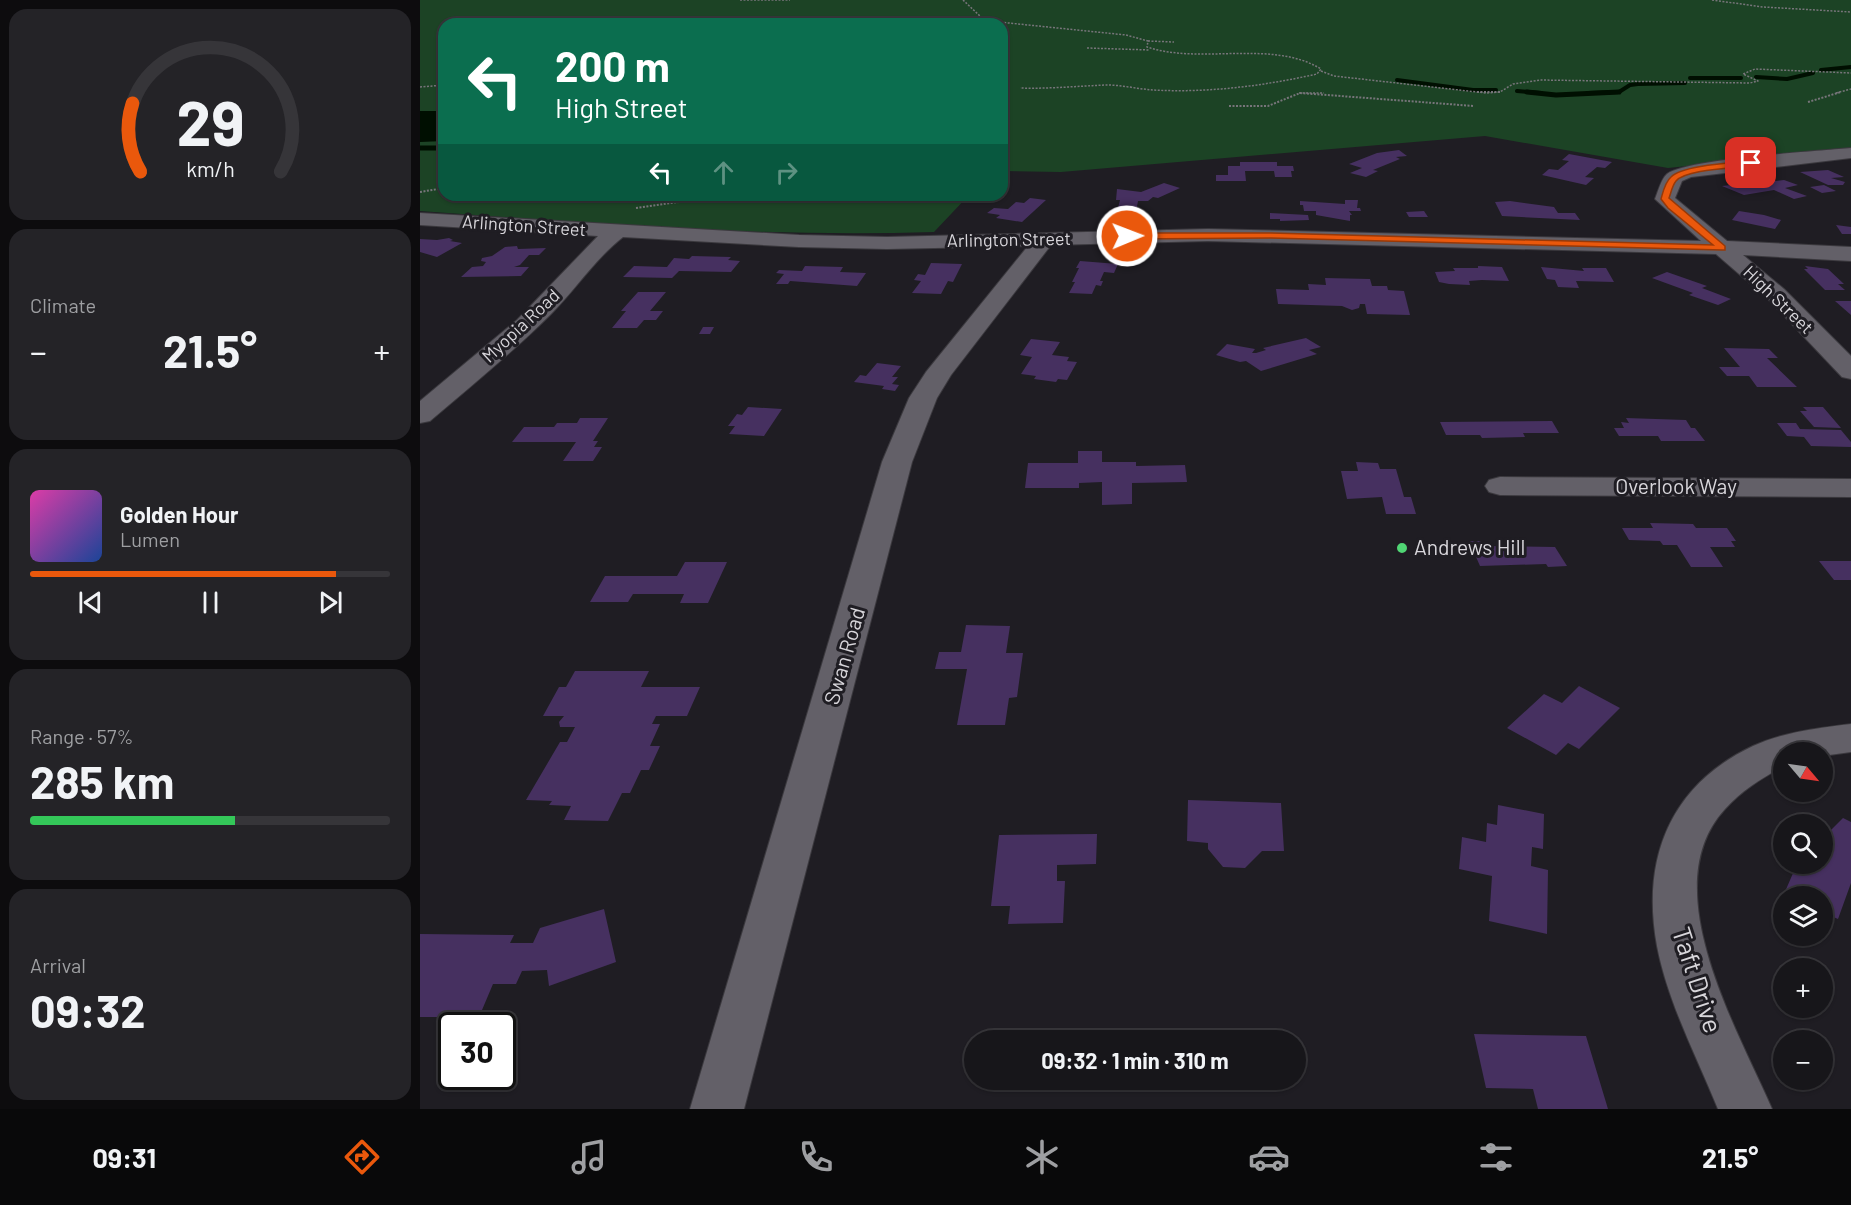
<!DOCTYPE html>
<meta charset="utf-8">
<style>
body{margin:0;font-family:Barlow,sans-serif;background:#242327;color:#f1f3f6;height:100vh;display:flex;flex-direction:column;font-size:22px;white-space:nowrap}
*{box-sizing:border-box;margin:0}
p{font-size:20px;color:#9e9fa2}
.icon{flex:none;width:33px;height:33px;fill:none;stroke:currentColor;stroke-width:2;stroke-linecap:round;stroke-linejoin:round}
.map{position:relative;flex:1;overflow:hidden}
.drawer{display:flex;flex-direction:column;gap:9px;padding:9px;background:#0d0c0e;width:420px}
.drawer>*{flex:none}
.hud{position:absolute;left:18px;top:18px;width:570px;height:183px;border-radius:18px;box-shadow:0 2px 4px #0004,0 0 0 2px #363539;background:#0b6e4f;color:#fff;overflow:hidden}
.needle{width:39px;rotate:119deg}
.controls{position:absolute;left:1353px;top:742px;display:grid;gap:12px}
.controls a{display:grid;place-items:center;width:60px;height:60px;border-radius:50%;background:#17161a;box-shadow:0 2px 4px #0004,0 0 0 2px #363539;font-size:30px}
.speed{position:absolute;left:18px;top:1012px;display:flex;gap:12px;font-size:30px;font-weight:700;text-align:center}
.speed>*{display:grid;place-content:center;width:78px;height:78px;border-radius:50%;background:#17161a;box-shadow:0 2px 4px #0004,0 0 0 2px #363539;line-height:1}
.speed .limit{border:3px solid #111;border-radius:9px;background:#fff;color:#111}
.pin{position:absolute;display:grid;place-items:center;width:51px;height:51px;color:#fff;margin:-26px;border-radius:12px;box-shadow:0 3px 9px #0006}
.me{position:absolute;width:66px;margin:-33px;rotate:89deg;stroke-linejoin:round;filter:drop-shadow(0 0 4px #0008)}
.turn{display:flex;align-items:center;gap:21px;height:126px;padding:0 18px;font-size:27px}
.turn .icon{width:78px;height:78px;stroke-width:2.5}
.turn b{display:block;font-size:42px;line-height:51px}
.lanes{display:flex;align-items:center;height:57px;padding:0 18px;background:#0003;justify-content:center;gap:30px;direction:ltr}
.lanes .off{opacity:.35}
.big{font-size:45px;font-weight:700;line-height:1.1}
.drawer .tile{flex:1;display:flex;flex-direction:column;justify-content:center;gap:9px;min-width:0;padding:0 21px;border-radius:18px;background:#242327}
.drawer .dial{align-items:center;gap:0}
.dial svg{height:156px;overflow:visible;fill:none;stroke:#363539;stroke-width:7;stroke-linecap:round;text-anchor:middle}
.dial text{fill:#f1f3f6;stroke:none}
.song{display:flex;align-items:center;gap:18px}
.cover{width:72px;height:72px;border-radius:9px;background:linear-gradient(135deg,hsl(320 70% 55%),hsl(220 70% 35%))}
.played{height:6px;border-radius:3px;background:linear-gradient(90deg,#ea580c 85%,#363539 85%)}
.keys{display:flex;justify-content:space-around;direction:ltr}
.heat{display:flex;justify-content:space-between;align-items:center;font-size:33px;direction:ltr}
.charge{height:9px;border-radius:4px;background:linear-gradient(90deg,#34c759 57%,#363539 0)}
.trip{position:absolute;left:544px;top:1030px;width:342px;height:60px;border-radius:30px;background:#17161a;box-shadow:0 2px 4px #0004,0 0 0 2px #363539;font-weight:700;line-height:60px;text-align:center}
.dock{display:flex;height:96px;justify-content:space-around;align-items:center;background:#09090a;color:#9e9fa2}
.dock .icon{width:42px;height:42px}
.dock .on{color:#ea580c}
.dock b{font-size:27px;color:#f1f3f6}
main{display:flex;flex:1;min-height:0}
.map>svg:first-child{display:block}
.green{fill:#1c4325}
.water{fill:#000f01}
.lines{fill:none;stroke-linecap:round;stroke-linejoin:round}
.stream-far1{stroke:#000f01;stroke-width:4}
.stream{stroke:#000f01;stroke-width:5}
.building{fill:#463060}
.street-casing{stroke:#3b393e;stroke-width:2}
.path-far1{stroke:#77757a;stroke-width:1.5;stroke-dasharray:2 1.5;stroke-linecap:butt}
.path{stroke:#77757a;stroke-width:2;stroke-dasharray:2 1.5;stroke-linecap:butt}
.street{fill:#636068;fill-rule:evenodd}
.route{fill:#ea580c;stroke:#983908;stroke-width:1.5}
.poi-dot{fill:#50d674;stroke:#1f1d23;stroke-width:2}
.labels{text-anchor:middle;stroke-width:6;stroke-linejoin:round;paint-order:stroke}
.far-street-label{font-size:18px;fill:#d8d6db;stroke:#1f1d23}
.street-label{font-size:21px;fill:#d8d6db;stroke:#1f1d23}
.poi-label{font-size:21px;fill:#d8d6db;stroke:#1f1d23;text-anchor:start}
.near-street-label{font-size:26px;fill:#d8d6db;stroke:#1f1d23}
</style>
<main>
<section class="drawer">
<div class="tile dial"><svg viewBox="0 0 100 80">
<path d="M14 69A42 42 0 1 1 86 69"/>
<path d="M14 69A42 42 0 0 1 10 34" stroke="#ea580c"/>
<text x="50" y="56" font-size="32" font-weight="700">29</text>
<text x="50" y="72" font-size="11">km/h</text>
</svg></div>
<div class="tile"><p>Climate</p>
<div class="heat"><a>−</a><b class="big">21.5°</b><a>+</a></div>
</div>
<div class="tile">
<div class="song"><i class="cover"></i><div><b>Golden Hour</b><p>Lumen</p></div></div>
<div class="played"></div>
<div class="keys"><svg class="icon" aria-label="previous" viewBox="0 0 24 24"><path d="M18 5L8 12l10 7zM5 5v14"/></svg><svg class="icon" aria-label="pause" viewBox="0 0 24 24"><path d="M8 5v14M16 5v14"/></svg><svg class="icon" aria-label="next" viewBox="0 0 24 24"><path d="M6 5l10 7-10 7zM19 5v14"/></svg></div>
</div>
<div class="tile"><p>Range · 57%</p><b class="big">285 km</b><div class="charge"></div></div>
<div class="tile"><p>Arrival</p><b class="big">09:32</b></div>
</section>
<div class="map">
<svg width="1431" height="1109" viewBox="0 0 1431 1109">
<rect width="100%" height="100%" fill="#1f1d23"/>
<path class="green" d="M0 0H1431V149L1248 168 1065 136 641 172 582 171V24H24V195H549L514 232C343 238 171 223 0 211Z"/>
<polygon class="water" points="0,111 24,111 24,141 0,142"/>
<g class="lines">
<g class="stream-far1">
<polyline points="1401,70 1431,67"/>
<polyline points="1336,77 1367,79 1393,73"/>
<polyline points="1270,78 1321,78"/>
<polyline points="977,80 1053,90 1076,90"/>
<polyline points="1097,91 1121,93"/>
<polyline points="1168,93 1199,92 1210,85 1218,84 1265,83"/>
</g>
<g class="stream">
<polyline points="1107,92 1136,95 1199,92"/>
<polyline points="0,148 24,148"/>
</g>
</g>
<g class="building">
<polygon points="979,150 987,156 976,157 980,159 953,170 958,171 946,177 930,173 942,168 929,164 957,153"/>
<polygon points="1149,154 1192,162 1185,168 1177,167 1165,177 1174,178 1166,185 1122,175 1129,169 1138,170 1149,161 1142,160"/>
<polygon points="820,162 857,162 857,166 873,166 874,171 871,171 872,177 855,177 854,171 825,171 826,181 796,181 796,175 808,175 808,166 820,166"/>
<polygon points="1408,170 1424,177 1411,178 1425,182 1423,185 1408,185 1380,172"/>
<polygon points="1344,176 1356,181 1364,180 1378,185 1365,188 1387,196 1374,199 1354,190 1324,195 1302,186 1329,183 1322,180"/>
<polygon points="744,183 760,188 738,198 733,197 728,201 718,201 716,212 697,212 700,200 696,200 697,189 721,192"/>
<polygon points="1404,185 1416,191 1402,193 1390,187"/>
<polygon points="610,198 626,200 602,222 576,218 580,215 567,213 574,208 588,209 596,202 604,203"/>
<polygon points="925,200 938,200 937,208 940,208 941,211 929,211 932,215 930,215 930,221 896,215 896,211 884,211 883,205 880,205 880,201 925,204"/>
<polygon points="1090,201 1134,207 1138,213 1155,213 1160,220 1082,216 1075,202"/>
<polygon points="1004,211 1008,217 989,217 986,212"/>
<polygon points="1319,211 1344,215 1361,220 1355,229 1312,220"/>
<polygon points="850,213 888,215 889,220 860,221 860,219 850,219"/>
<polygon points="1416,225 1431,227 1431,234 1422,234"/>
<polygon points="29,238 33,240 30,241 42,243 17,257 0,252 0,239 17,240"/>
<polygon points="97,246 98,249 126,248 119,255 109,255 100,265 94,267 109,267 101,276 41,277 52,267 63,266 66,262 61,261 62,258 72,256 85,247"/>
<polygon points="272,256 311,257 308,260 320,261 311,272 259,271 252,278 203,277 214,266 247,267 254,258 269,259"/>
<polygon points="660,261 698,264 694,273 684,272 680,281 683,281 681,286 676,285 672,294 649,293 655,282 652,282 659,268 656,268"/>
<polygon points="511,263 542,264 533,282 528,281 521,294 492,293 501,281 494,280 498,274 505,275"/>
<polygon points="385,266 423,267 420,272 446,273 437,286 370,281 368,284 356,284 364,274 356,273 359,270 382,271"/>
<polygon points="1058,266 1082,267 1089,281 1062,280 1049,281 1050,285 1029,284 1019,282 1015,272 1035,271 1033,268 1058,268"/>
<polygon points="1385,266 1408,269 1424,284 1418,284 1425,290 1405,290 1384,269 1388,269"/>
<polygon points="1121,267 1164,271 1162,268 1186,268 1194,282 1156,281 1159,288 1138,287 1135,280 1127,279"/>
<polygon points="1247,272 1287,286 1282,288 1311,299 1298,305 1269,295 1273,293 1232,278"/>
<polygon points="905,278 950,279 952,286 967,286 968,290 984,291 990,315 947,314 945,304 940,304 939,308 932,310 922,306 858,304 856,289 889,290 888,284 906,285"/>
<polygon points="218,292 246,292 230,311 243,311 236,320 224,320 217,328 192,328 206,311 201,311"/>
<polygon points="1415,301 1431,301 1431,315"/>
<polygon points="283,327 294,327 290,334 279,334"/>
<polygon points="886,338 901,347 889,350 897,354 841,371 826,361 820,362 796,355 807,344 835,349 832,353 836,353 846,350 843,348"/>
<polygon points="611,339 640,342 632,355 649,357 647,361 657,362 647,380 638,379 636,382 614,379 616,376 601,374 612,357 600,355"/>
<polygon points="1304,348 1349,349 1358,358 1347,358 1377,387 1337,387 1329,376 1307,376 1299,367 1320,367"/>
<polygon points="457,363 481,366 472,377 478,377 472,384 479,385 475,391 462,389 464,386 434,382 440,375 446,376"/>
<polygon points="328,407 362,409 344,436 309,434 315,426 308,426 317,414 322,415"/>
<polygon points="1383,407 1403,407 1421,428 1394,427 1380,411 1387,411"/>
<polygon points="160,418 188,418 173,441 178,441 174,447 182,447 173,461 143,461 156,442 92,442 104,427 134,427 137,423 157,423"/>
<polygon points="1206,418 1266,420 1271,428 1275,428 1285,441 1241,441 1238,436 1199,436 1194,428 1204,428 1201,422 1209,423"/>
<polygon points="1132,421 1139,433 1103,433 1105,437 1062,438 1060,435 1026,435 1020,422"/>
<polygon points="1357,423 1376,423 1380,429 1421,430 1431,442 1431,447 1391,446 1384,437 1367,436"/>
<polygon points="658,451 682,451 682,462 716,462 716,466 765,465 767,482 712,483 712,504 682,505 682,482 659,483 659,488 605,488 608,463 658,463"/>
<polygon points="936,462 958,463 960,469 976,469 984,497 991,497 996,514 966,514 962,497 927,499 921,471 938,471"/>
<polygon points="1230,523 1273,524 1276,528 1307,528 1316,541 1311,541 1315,547 1290,547 1303,567 1271,567 1257,545 1243,545 1240,541 1209,540 1202,528 1233,528"/>
<polygon points="1049,541 1061,541 1064,546 1135,547 1147,566 1128,567 1126,564 1060,566"/>
<polygon points="1399,561 1431,561 1431,580 1414,580"/>
<polygon points="265,562 307,562 288,603 260,603 264,594 213,594 208,602 170,602 185,576 257,576"/>
<polygon points="546,625 590,626 586,653 603,653 597,697 589,698 585,725 537,725 547,669 515,669 519,652 541,652"/>
<polygon points="155,671 229,671 221,687 280,687 267,716 236,716 232,724 240,724 230,746 240,746 229,770 221,770 210,793 202,793 188,821 144,820 151,806 129,805 132,801 106,800 140,742 147,742 155,727 140,727 139,722 144,716 123,716 139,687 146,687"/>
<polygon points="1159,686 1200,708 1159,749 1148,743 1136,755 1087,728 1124,694 1142,703"/>
<polygon points="768,800 861,803 864,851 842,851 825,868 803,867 788,849 788,843 767,841"/>
<polygon points="1078,805 1124,814 1123,849 1112,847 1111,866 1128,870 1127,934 1069,921 1072,876 1039,869 1042,837 1066,842 1067,823 1077,825"/>
<polygon points="1423,818 1431,822 1431,883 1418,919 1402,912 1402,897 1370,897 1364,894 1377,864 1402,864 1402,832 1407,834"/>
<polygon points="677,834 676,864 637,865 637,881 645,881 643,923 588,924 590,906 571,906 579,835"/>
<polygon points="184,909 196,962 129,986 127,970 102,971 96,984 73,984 62,1010 31,1011 28,1017 0,1017 0,934 94,935 90,943 113,943 120,928"/>
<polygon points="1054,1034 1166,1036 1188,1109 1118,1109 1113,1089 1066,1088"/>
</g>
<g class="lines">
<defs>
<g id="street">
<path d="M1431 148V158L1271 177 1262 181 1255 198 1307 241 1431 247V261L1323 255 1364 289 1431 356V379L1422 377 1348 299 1296 254 788 241 631 245 531 375 517 398 492 462 324 1109H270L462 462 489 398 506 372 608 246 467 249 379 247 203 237C175 259 156 289 131 314 93 352 51 386 10 421L0 423V401L97 320 178 236 0 225V213L379 235 467 237 788 229 1281 241 1235 199C1238 192 1241 179 1247 174 1265 159 1400 151 1431 148Z"/>
<polygon points="1080,477 1431,479 1431,497 1080,495 1069,492 1065,486 1069,480"/>
<path d="M1431 724V752L1402 756V753H1364V766C1342 778 1322 790 1305 809 1233 887 1318 1030 1352 1109H1298C1277 1057 1248 1003 1237 946 1221 859 1250 785 1333 746 1364 732 1398 728 1431 724Z"/>
</g>
</defs>
<use href="#street" class="street-casing"/>
<g class="path-far1">
<polyline points="320,0 370,0"/>
<path d="M543 0 561 17 569 21 706 35 728 41 727 47C781 65 852 39 901 69L897 74C843 86 788 93 733 90 718 89 702 85 687 85 658 86 629 89 600 88"/>
<polyline points="1292,0 1343,7 1431,12"/>
<polyline points="728,41 754,42"/>
<polyline points="667,48 730,50"/>
<polyline points="901,71 914,76 1066,93 1080,92 1093,84 1120,80 1330,83 1338,81 1323,74 1335,69 1431,73"/>
<polyline points="0,87 24,85"/>
<polyline points="879,93 904,93"/>
<polyline points="1416,93 1431,89"/>
</g>
<g class="path">
<polyline points="1057,92 1080,92"/>
<polyline points="1388,102 1421,92"/>
<polyline points="809,106 848,106 880,93 1054,106"/>
<polyline points="0,192 24,188"/>
<polyline points="216,208 294,197 342,195"/>
</g>
<use href="#street" class="street"/>
</g>
<path class="route" d="M1331 161 1335 163 1334 165C1317 168 1266 169 1256 181 1252 186 1251 193 1249 198L1305 246V250H1302L851 238 707 239 703 236 707 233H851L1293 245 1248 208 1241 199C1243 192 1245 182 1251 177 1263 165 1313 163 1331 161Z"/>
<circle class="poi-dot" cx="982" cy="548" r="6"/>
<g class="labels">
<g class="far-street-label">
<text transform="translate(104 226) rotate(4)" y="6">Arlington Street</text>
<text transform="translate(589 240) rotate(-1)" y="6">Arlington Street</text>
<text transform="translate(1358 300) rotate(44)" y="6">High Street</text>
<text transform="translate(101 326) rotate(-43)" y="6">Myopia Road</text>
</g>
<g class="street-label">
<text x="1256" y="494">Overlook Way</text>
<text transform="translate(425 656) rotate(-74)" y="7">Swan Road</text>
</g>
<g class="poi-label">
<text x="994" y="555">Andrews Hill</text>
</g>
<g class="near-street-label">
<text transform="translate(1277 980) rotate(72)" y="9">Taft Drive</text>
</g>
</g>
</svg>
<div class="controls">
<a><svg class="needle" viewBox="-14 -14 28 28"><path d="M0-13l5 13h-10z" fill="#e53935"/><path d="M0 13l5-13h-10z" fill="#9e9fa2"/></svg></a>
<a><svg class="icon" aria-label="search" viewBox="0 0 24 24"><circle cx="10" cy="10" r="6"/><path d="M15 15l6 6"/></svg></a>
<a><svg class="icon" aria-label="layers" viewBox="0 0 24 24"><path d="M12 4l9 5-9 5-9-5zM3 14l9 5 9-5"/></svg></a>
<a>+</a>
<a>−</a>
</div>
<div class="speed"><div class="limit">30</div></div>
<div class="pin" style="left:1331px;top:163px;background:#d93025"><svg class="icon" aria-label="arrive" viewBox="0 0 24 24"><path d="M6 21V4h12l-3 4 3 4H6"/></svg></div>
<svg class="me" style="left:707px;top:236px" viewBox="-20 -20 40 40"><circle r="17" fill="#ea580c" stroke="#fff" stroke-width="3"/><path d="M0-11L8 9 0 5-8 9z" fill="#fff"/></svg>
<div class="trip">09:32 · 1 min · 310 m</div>
<div class="hud">
<div class="turn"><svg class="icon" aria-label="left" viewBox="0 0 24 24"><path d="M17 20v-9H6M10 6l-5 5 5 5"/></svg><div><b>200 m</b>High Street</div></div>
<div class="lanes"><svg class="icon" aria-label="left" viewBox="0 0 24 24"><path d="M17 20v-9H6M10 6l-5 5 5 5"/></svg><svg class="icon off" aria-label="ahead" viewBox="0 0 24 24"><path d="M12 20V5M6 11l6-6 6 6"/></svg><svg class="icon off" aria-label="right" viewBox="0 0 24 24"><path d="M7 20v-9h11M14 6l5 5-5 5"/></svg></div>
</div>
</div>
</main>
<nav class="dock">
<b>09:31</b>
<svg class="icon on" aria-label="directions" viewBox="0 0 24 24"><path d="M12 3l9 9-9 9-9-9zM9 14v-3h6M13 9l2 2-2 2"/></svg>
<svg class="icon" aria-label="music" viewBox="0 0 24 24"><path d="M9 18V5l10-2v13"/><circle cx="6" cy="18" r="3"/><circle cx="16" cy="16" r="3"/></svg>
<svg class="icon" aria-label="phone" viewBox="0 0 24 24"><path d="M5 4h4l2 5-3 2q2 4 5 5l2-3 5 2v4C11 20 4 13 5 4z"/></svg>
<svg class="icon" aria-label="climate" viewBox="0 0 24 24"><path d="M12 3v18M4 7l16 10M4 17L20 7"/></svg>
<svg class="icon" aria-label="car" viewBox="0 0 24 24"><path d="M5 17H2v-5l4-1 3-4h7l3 4 3 1v5h-3M9 17h6M6 11h13"/><circle cx="7" cy="17" r="2"/><circle cx="17" cy="17" r="2"/></svg>
<svg class="icon" aria-label="filters" viewBox="0 0 24 24"><path d="M4 7h16M4 17h16"/><circle cx="9" cy="7" r="2"/><circle cx="15" cy="17" r="2"/></svg>
<b>21.5°</b>
</nav>
